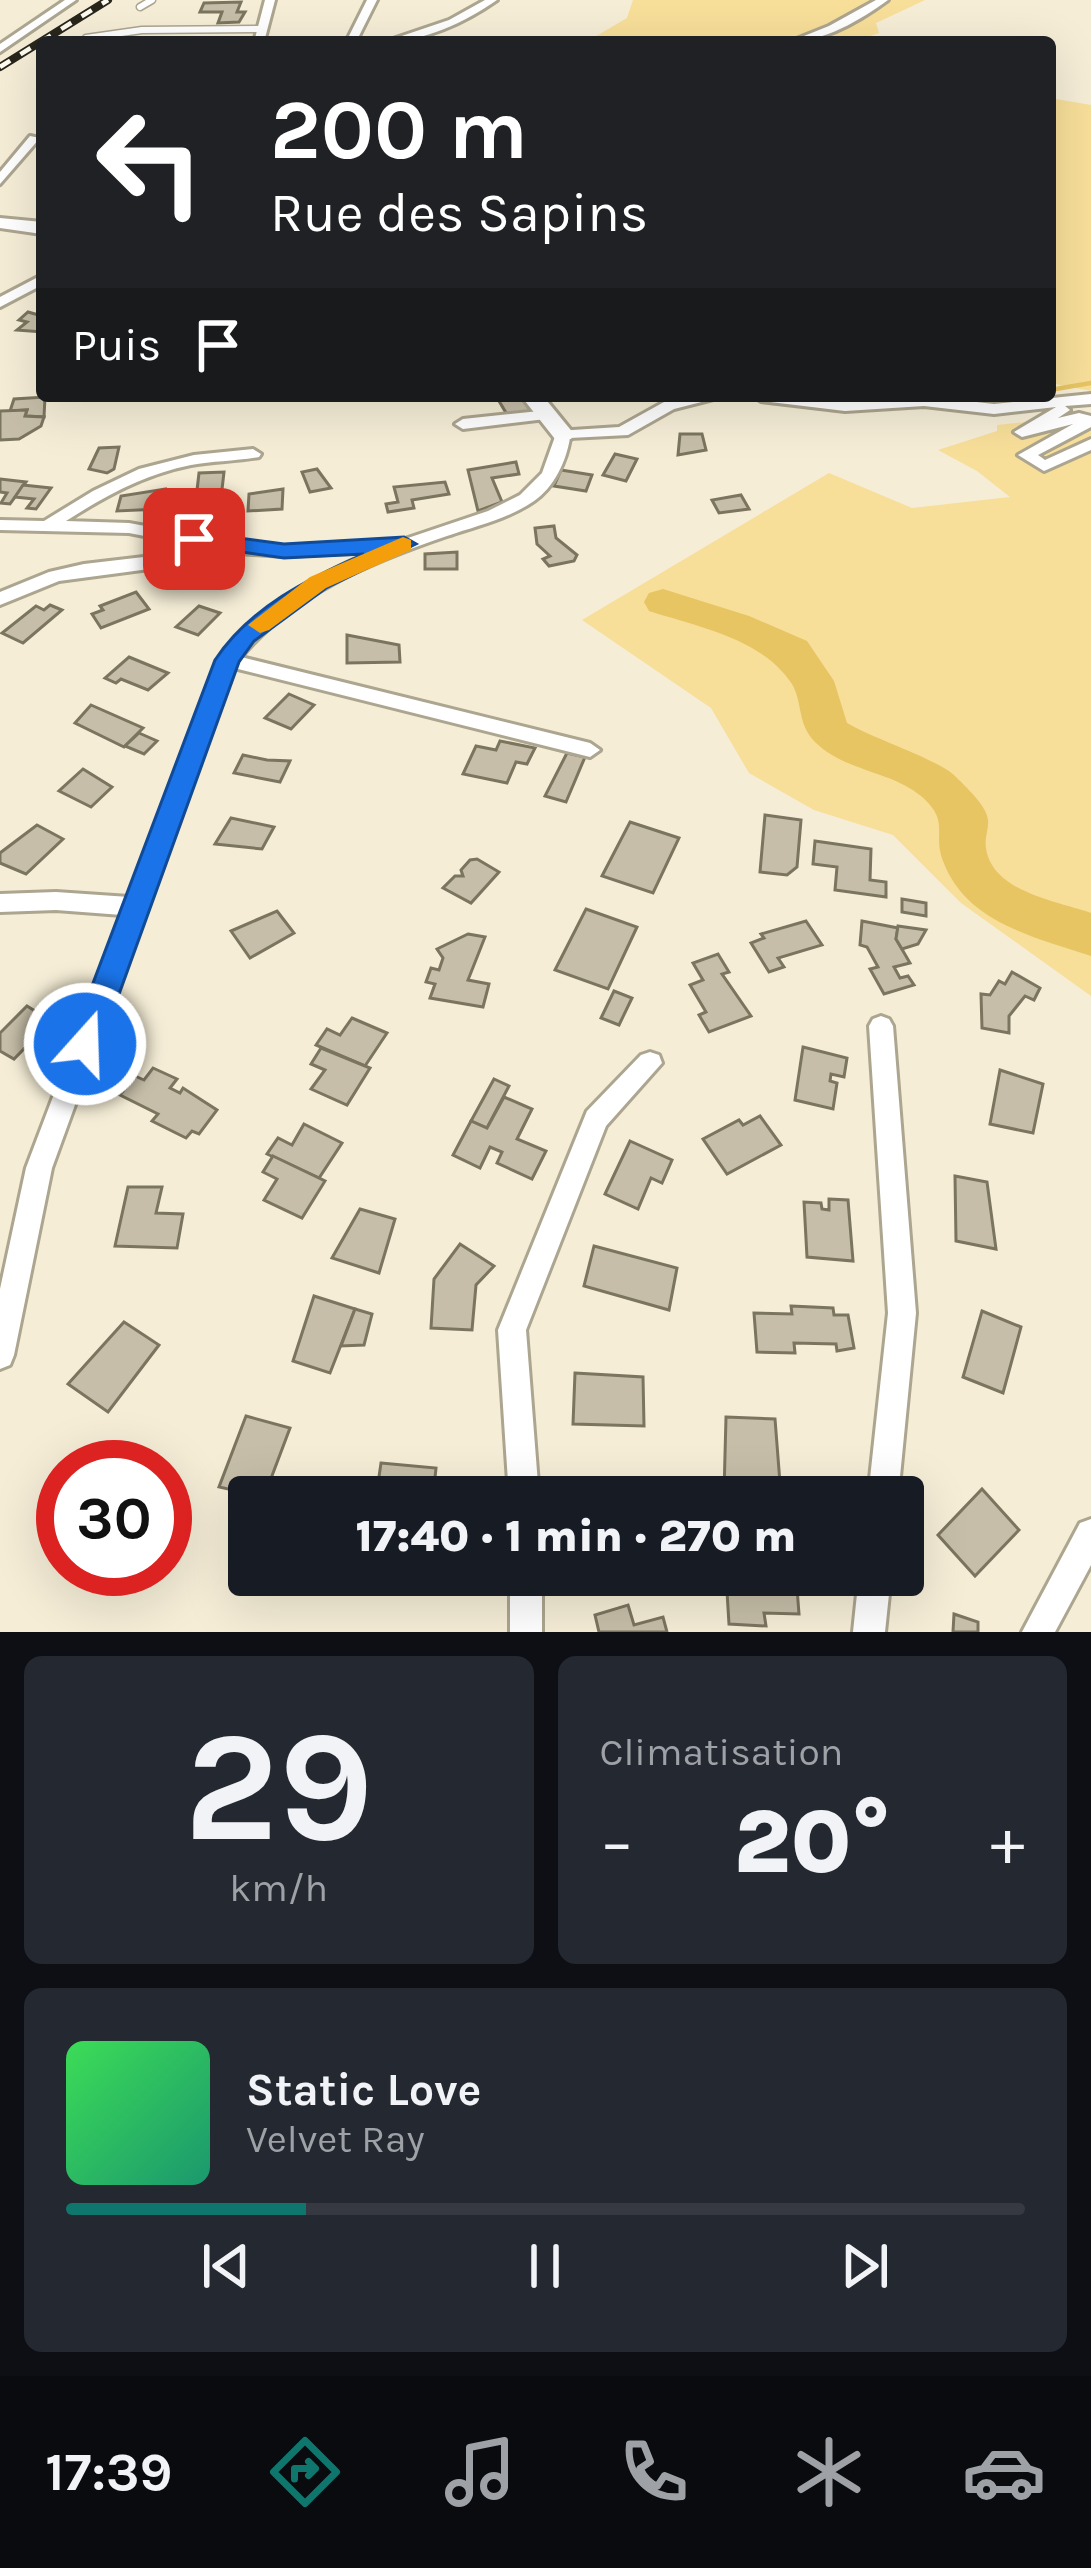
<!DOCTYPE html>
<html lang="fr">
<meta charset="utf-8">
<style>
body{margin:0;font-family:Karla,sans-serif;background:#242831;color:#f1f3f6;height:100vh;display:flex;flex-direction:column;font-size:45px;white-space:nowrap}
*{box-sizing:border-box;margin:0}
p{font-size:39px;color:#9ea1a6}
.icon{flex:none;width:66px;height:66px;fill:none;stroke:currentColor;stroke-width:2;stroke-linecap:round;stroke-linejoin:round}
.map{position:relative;height:1632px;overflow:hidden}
.panel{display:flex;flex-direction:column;gap:24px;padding:24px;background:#0d0f14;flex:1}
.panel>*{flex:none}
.top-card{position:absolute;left:36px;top:36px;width:1020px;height:366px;border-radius:12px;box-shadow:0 12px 48px #0002;background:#202124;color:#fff;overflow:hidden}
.speed{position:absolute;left:36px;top:1440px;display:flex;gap:24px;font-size:60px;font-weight:700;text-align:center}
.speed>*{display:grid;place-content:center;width:156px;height:156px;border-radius:50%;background:#171b24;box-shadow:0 12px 48px #0002;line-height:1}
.speed .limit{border:18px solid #d22;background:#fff;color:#111}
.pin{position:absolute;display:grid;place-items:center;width:102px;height:102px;color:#fff;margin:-51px;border-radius:24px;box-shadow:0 6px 18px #0006}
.me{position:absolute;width:132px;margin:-66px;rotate:20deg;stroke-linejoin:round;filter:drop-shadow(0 0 9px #0008)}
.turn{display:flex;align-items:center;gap:42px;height:252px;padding:0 36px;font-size:54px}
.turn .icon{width:156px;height:156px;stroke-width:2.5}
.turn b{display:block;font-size:84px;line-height:102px}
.then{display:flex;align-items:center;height:114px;padding:0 36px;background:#0003;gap:24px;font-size:45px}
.big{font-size:90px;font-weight:800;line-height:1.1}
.panel .card{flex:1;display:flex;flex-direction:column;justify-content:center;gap:18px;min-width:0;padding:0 42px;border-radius:18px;background:#242831}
.panel .dial{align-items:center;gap:0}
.dial b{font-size:156px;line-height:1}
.song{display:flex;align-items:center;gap:36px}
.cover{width:144px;height:144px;border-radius:18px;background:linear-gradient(135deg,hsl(130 70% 55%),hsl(160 70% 35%))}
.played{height:12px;border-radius:6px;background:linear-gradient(90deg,#0f766e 25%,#363941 25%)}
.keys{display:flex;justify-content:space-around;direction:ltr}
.heat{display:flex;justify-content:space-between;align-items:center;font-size:66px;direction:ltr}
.panel .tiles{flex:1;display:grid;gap:24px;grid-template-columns:1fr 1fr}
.card:last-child{grid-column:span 2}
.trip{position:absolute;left:228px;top:1476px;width:696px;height:120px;border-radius:12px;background:#171b24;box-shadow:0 12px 48px #0002;font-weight:800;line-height:120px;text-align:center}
.dock{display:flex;height:192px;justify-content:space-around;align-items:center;background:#090b0e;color:#9ea1a6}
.dock .icon{width:84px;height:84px}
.dock .selected{color:#0f766e}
.dock b{font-size:54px;color:#f1f3f6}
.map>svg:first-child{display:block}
.green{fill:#f7de99}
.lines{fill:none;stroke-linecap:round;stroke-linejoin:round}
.stream{stroke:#e7c563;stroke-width:4.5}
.river{fill:#e7c563;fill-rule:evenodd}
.building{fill:#c6bea8;stroke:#7b745f;stroke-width:3}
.lane-casing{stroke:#aca58f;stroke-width:9}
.street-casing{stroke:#aca58f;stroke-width:6}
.secondary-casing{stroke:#aca58f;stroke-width:6}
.lane{stroke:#fff;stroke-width:6}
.street{fill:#fff;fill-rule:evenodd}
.secondary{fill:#fff;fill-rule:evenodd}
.rail-casing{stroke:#28251b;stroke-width:8}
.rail{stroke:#fefbf1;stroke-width:4.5;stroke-dasharray:12;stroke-linecap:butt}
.route{fill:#1a73e8;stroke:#114b97;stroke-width:3}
.slow{fill:#f59e0b}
</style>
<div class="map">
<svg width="1091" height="1632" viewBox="0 0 1091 1632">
<rect width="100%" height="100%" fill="#f5edd6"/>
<g class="green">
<polygon points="633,0 925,0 876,23 879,33 853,42 586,42 627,18"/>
<polygon points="1050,98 1091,105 1091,391 1050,383"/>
<polygon points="1091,415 1091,996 961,903 893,835 814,810 749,773 711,708 582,620 829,473 912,508 1010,497 977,471 938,450 997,431 997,425"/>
</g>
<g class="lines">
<polyline class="stream" points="1050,390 1091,383"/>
<path class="river" d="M663 589 749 616 807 641 834 681 847 723C874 739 937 759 955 776 965 786 987 806 988 820 989 829 984 838 986 848 992 892 1057 901 1091 913V956C1035 937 966 923 943 861 932 832 951 822 921 796 891 771 844 771 815 742 797 724 803 703 792 684 763 639 699 627 649 611L644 602 649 593Z"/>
</g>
<g class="building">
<polygon points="241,2 237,12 245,12 239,22 218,23 222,12 200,12 204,3"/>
<polygon points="28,312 42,316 42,332 17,330 27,322 19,320"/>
<polygon points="45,397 44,417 25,416 27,410 10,411 14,399"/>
<polygon points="521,397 532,412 508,416 499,401"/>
<polygon points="27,410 25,416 44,417 41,426 19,439 0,440 0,411"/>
<polygon points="680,434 702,434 706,450 678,455"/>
<polygon points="119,447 114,469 107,473 89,469 99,448"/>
<polygon points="615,454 637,459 626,481 603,475"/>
<polygon points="516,462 519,474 492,478 502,502 478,511 468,470"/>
<polygon points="317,469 331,488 310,492 302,472"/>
<polygon points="561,470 592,475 586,491 554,486"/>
<polygon points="224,472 221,498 196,499 199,473"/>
<polygon points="0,479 26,482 10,504 1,503 7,493 0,492"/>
<polygon points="445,482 449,494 412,500 414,508 388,512 386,504 398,502 394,487"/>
<polygon points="23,485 51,488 36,509 27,508 34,499 15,497"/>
<polygon points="165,489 160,509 117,511 121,496"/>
<polygon points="283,489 282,509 248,511 249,494"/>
<polygon points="741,495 749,509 719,513 712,500"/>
<polygon points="554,526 556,538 577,555 574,561 549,566 543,559 550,556 537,544 535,528"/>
<polygon points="457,552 457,569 425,569 425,554"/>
<polygon points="136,592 149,609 101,628 92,614 103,610 100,606"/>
<polygon points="50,605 62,610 23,643 2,633 36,606 44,610"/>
<polygon points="199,606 220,613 198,635 176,627"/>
<polygon points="347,635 399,645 400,662 347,663"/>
<polygon points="129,657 168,673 148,690 121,679 116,683 105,678"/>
<polygon points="289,694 314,705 291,729 265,718"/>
<polygon points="91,705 143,728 124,747 75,723"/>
<polygon points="139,733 157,741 144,754 125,746"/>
<polygon points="500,741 535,748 527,764 516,762 507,783 463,774 476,746 496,750"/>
<polygon points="567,753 585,757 566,802 545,796"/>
<polygon points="243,755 267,760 290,761 280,782 234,773"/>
<polygon points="83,769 112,787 91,807 59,791"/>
<polygon points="765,815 801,820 797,867 787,875 760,872"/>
<polygon points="231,818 274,827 262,849 215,844"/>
<polygon points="630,822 679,838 653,893 602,876"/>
<polygon points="37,825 63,839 26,874 0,863 0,853"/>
<polygon points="815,841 871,849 870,880 886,882 886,897 835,890 837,867 813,864"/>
<polygon points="477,859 499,872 471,903 443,888 455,876 463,876 461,870 470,860"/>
<polygon points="902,899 926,903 926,916 902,912"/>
<polygon points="586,909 637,927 608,989 555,970"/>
<polygon points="277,911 294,933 250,958 231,931"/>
<polygon points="806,921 822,945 778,958 784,967 769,972 751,943 764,938 761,934"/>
<polygon points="862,921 898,928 896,939 910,963 894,967 900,978 908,976 914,985 884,994 870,969 878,967 867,947 860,945"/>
<polygon points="898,926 926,930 918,944 902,949 896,939"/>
<polygon points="468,934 485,937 468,980 489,984 483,1007 430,998 435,984 426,982 431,968 439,970 443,958 437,949"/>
<polygon points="718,954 729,972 722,974 751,1016 709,1032 699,1015 706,1012 690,985 703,980 693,963"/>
<polygon points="1012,972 1040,988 1034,1000 1025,996 1009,1016 1009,1033 982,1028 981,994 990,995 999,981 1005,984"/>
<polygon points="614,991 632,998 619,1025 601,1018"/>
<polygon points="27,1006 51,1021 14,1059 0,1051 0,1033"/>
<polygon points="352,1018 387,1033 365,1066 316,1045 327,1029 340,1035"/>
<polygon points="803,1047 847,1058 844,1077 831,1074 830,1081 837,1083 833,1109 795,1100"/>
<polygon points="321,1048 370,1068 347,1105 311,1089 325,1070 311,1064"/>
<polygon points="153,1068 177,1079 170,1088 180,1093 183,1088 217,1110 199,1134 192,1131 186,1138 152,1121 158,1114 120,1095 135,1076 144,1080"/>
<polygon points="1000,1070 1043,1084 1033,1133 990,1124"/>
<polygon points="494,1079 509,1086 487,1128 471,1121"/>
<polygon points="504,1097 532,1109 517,1139 546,1151 532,1179 497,1163 502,1152 490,1147 480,1168 453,1155 471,1121 487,1128"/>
<polygon points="760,1116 781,1145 727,1174 703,1139 739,1120 743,1125"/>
<polygon points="304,1124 342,1143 319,1178 267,1154 278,1138 292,1145"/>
<polygon points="630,1141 672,1160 662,1183 651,1178 638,1209 605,1194"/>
<polygon points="273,1156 325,1181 302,1218 264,1200 277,1179 263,1172"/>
<polygon points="955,1176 987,1182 996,1249 956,1241"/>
<polygon points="128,1187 162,1187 156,1213 183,1214 177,1248 115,1246"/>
<polygon points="829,1199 848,1200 853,1261 807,1257 804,1202 821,1203 822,1209 829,1210"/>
<polygon points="360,1209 395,1219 379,1273 332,1258"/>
<polygon points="460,1244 494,1266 476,1285 472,1330 431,1328 434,1279"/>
<polygon points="594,1246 677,1268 669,1310 584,1286"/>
<polygon points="314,1296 355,1309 330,1373 293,1361"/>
<polygon points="791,1306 833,1308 834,1315 848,1315 854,1348 837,1351 836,1344 794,1343 795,1353 757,1352 754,1313 792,1314"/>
<polygon points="355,1309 372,1314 364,1345 341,1346"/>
<polygon points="982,1311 1021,1327 1003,1393 963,1377"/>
<polygon points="124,1322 159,1345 108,1412 68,1384"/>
<polygon points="575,1373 643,1377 644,1426 573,1424"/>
<polygon points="246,1416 290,1428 264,1497 219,1487"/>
<polygon points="726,1417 775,1419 781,1496 724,1493"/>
<polygon points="381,1463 436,1468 433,1497 376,1497"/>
<polygon points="621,1478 673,1481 673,1497 621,1497"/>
<polygon points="982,1489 1019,1530 975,1576 938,1535"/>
<polygon points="726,1575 796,1575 799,1614 764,1613 766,1626 729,1624"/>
<polygon points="628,1605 634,1625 663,1617 667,1632 599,1632 595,1615"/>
<polygon points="954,1614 978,1622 978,1632 953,1632"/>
</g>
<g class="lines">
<defs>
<g id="lane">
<polyline points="140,7 152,0"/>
<polyline points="86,38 142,30 262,29"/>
</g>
<g id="street">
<polygon points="65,0 76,0 0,52 0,44"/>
<polygon points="265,0 275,0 264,42 254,42"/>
<polygon points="367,0 377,0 356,42 346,42"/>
<path d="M485 0H497C466 22 423 42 384 42L449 20Z"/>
<path d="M876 0H888C861 20 823 42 789 42L829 26Z"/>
<polygon points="30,136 40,138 0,184 0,172"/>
<polygon points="42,275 42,285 0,307 0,297"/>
<polygon points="1091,394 1091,404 1065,406 1070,410 1058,418 1079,413 1091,416 1091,427 1038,455 1045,460 1091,439 1091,450 1044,471 1018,455 1073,424 1022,437 1014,432 1056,407 994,414 924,406 845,411 761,401 753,396 799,396 845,401 924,396 994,404"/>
<path d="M693 396H725L674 409 628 435 570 438C566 462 554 487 534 501 508 519 476 526 447 536 371 562 294 593 241 657L590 743 600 750 590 757 234 668 52 1168 14 1355 10 1365 0 1369V1289L26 1168 122 915 56 910 0 912V894L56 892 129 897 221 655C263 607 313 576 372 552L284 556 238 553 202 562 59 581 0 605V592L49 572 84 564 212 549 129 533 0 530V520L44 521 93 491 139 469 194 455 253 449 261 454 259 457C236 461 213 461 191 465 145 474 105 496 66 521L129 523 238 543 284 546 399 541 488 511 520 495 542 473 557 431 619 427 664 402Z"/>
<polygon points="549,410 557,415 554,418 463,429 455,424 463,419"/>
<polygon points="881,1016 889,1019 893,1026 916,1313 898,1497 868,1497 888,1313 869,1026 873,1019"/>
<polygon points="650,1052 659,1055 662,1063 606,1126 526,1330 539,1497 509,1497 498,1330 587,1111 641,1055"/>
<polygon points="1091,1519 1091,1565 1055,1632 1022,1632 1080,1523"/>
<rect x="510" y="1575" width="32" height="57"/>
<polygon points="859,1575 891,1575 885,1632 853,1632"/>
</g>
<g id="secondary">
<polygon points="0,218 42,222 42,234 0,228"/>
<polygon points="521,396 543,396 574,434 571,439 555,439"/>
</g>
</defs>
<use href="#lane" class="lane-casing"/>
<use href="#street" class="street-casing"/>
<use href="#secondary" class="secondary-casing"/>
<use href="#lane" class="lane"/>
<use href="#street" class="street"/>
<use href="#secondary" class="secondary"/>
<defs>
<polyline id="rail" points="0,67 108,0"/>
</defs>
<use href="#rail" class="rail-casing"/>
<use href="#rail" class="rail"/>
</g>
<path class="route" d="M194 532 284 544 404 537 416 544 326 588 254 641 239 662 101 1044 96 1053 85 1058 74 1053 70 1044 215 660C249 608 309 578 364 554L284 558 186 544 183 539Z"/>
<polygon class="slow" points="403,537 411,540 411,550 326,588 269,630 260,633 248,625 310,577"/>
</svg>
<div class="speed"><div class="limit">30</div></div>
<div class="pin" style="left:194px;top:539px;background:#d93025"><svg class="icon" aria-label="arrive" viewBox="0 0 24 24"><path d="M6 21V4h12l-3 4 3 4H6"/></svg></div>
<svg class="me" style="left:85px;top:1044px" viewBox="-20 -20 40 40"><circle r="17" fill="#1a73e8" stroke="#fff" stroke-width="3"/><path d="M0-11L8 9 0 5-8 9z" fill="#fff"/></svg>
<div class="trip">17:40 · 1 min · 270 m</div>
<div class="top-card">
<div class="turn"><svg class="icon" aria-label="left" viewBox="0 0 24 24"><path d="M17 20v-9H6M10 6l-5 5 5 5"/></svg><div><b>200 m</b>Rue des Sapins</div></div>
<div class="then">Puis<svg class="icon" aria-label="arrive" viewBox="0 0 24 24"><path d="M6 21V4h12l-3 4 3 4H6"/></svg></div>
</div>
</div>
<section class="panel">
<div class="tiles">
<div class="card dial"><b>29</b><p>km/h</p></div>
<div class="card"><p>Climatisation</p>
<div class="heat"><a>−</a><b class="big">20°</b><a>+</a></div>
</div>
<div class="card">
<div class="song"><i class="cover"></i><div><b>Static Love</b><p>Velvet Ray</p></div></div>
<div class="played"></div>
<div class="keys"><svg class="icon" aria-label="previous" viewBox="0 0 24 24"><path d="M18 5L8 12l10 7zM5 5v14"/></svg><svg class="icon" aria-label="pause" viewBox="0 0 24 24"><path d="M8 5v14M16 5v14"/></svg><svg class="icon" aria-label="next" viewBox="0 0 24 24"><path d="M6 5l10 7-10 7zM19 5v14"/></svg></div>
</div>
</div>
</section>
<nav class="dock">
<b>17:39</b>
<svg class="icon selected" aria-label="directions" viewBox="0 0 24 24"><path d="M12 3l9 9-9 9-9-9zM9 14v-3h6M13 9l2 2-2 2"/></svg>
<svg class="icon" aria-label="music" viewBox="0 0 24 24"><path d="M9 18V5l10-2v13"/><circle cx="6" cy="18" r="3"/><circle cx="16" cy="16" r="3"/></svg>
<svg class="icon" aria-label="phone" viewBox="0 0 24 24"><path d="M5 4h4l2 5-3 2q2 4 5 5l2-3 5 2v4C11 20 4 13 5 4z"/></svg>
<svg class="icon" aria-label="climate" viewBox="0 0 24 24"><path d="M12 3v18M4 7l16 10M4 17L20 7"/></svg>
<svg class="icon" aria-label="car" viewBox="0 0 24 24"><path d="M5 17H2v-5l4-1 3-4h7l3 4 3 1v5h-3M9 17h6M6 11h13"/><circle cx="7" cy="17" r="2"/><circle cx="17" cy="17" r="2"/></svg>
</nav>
